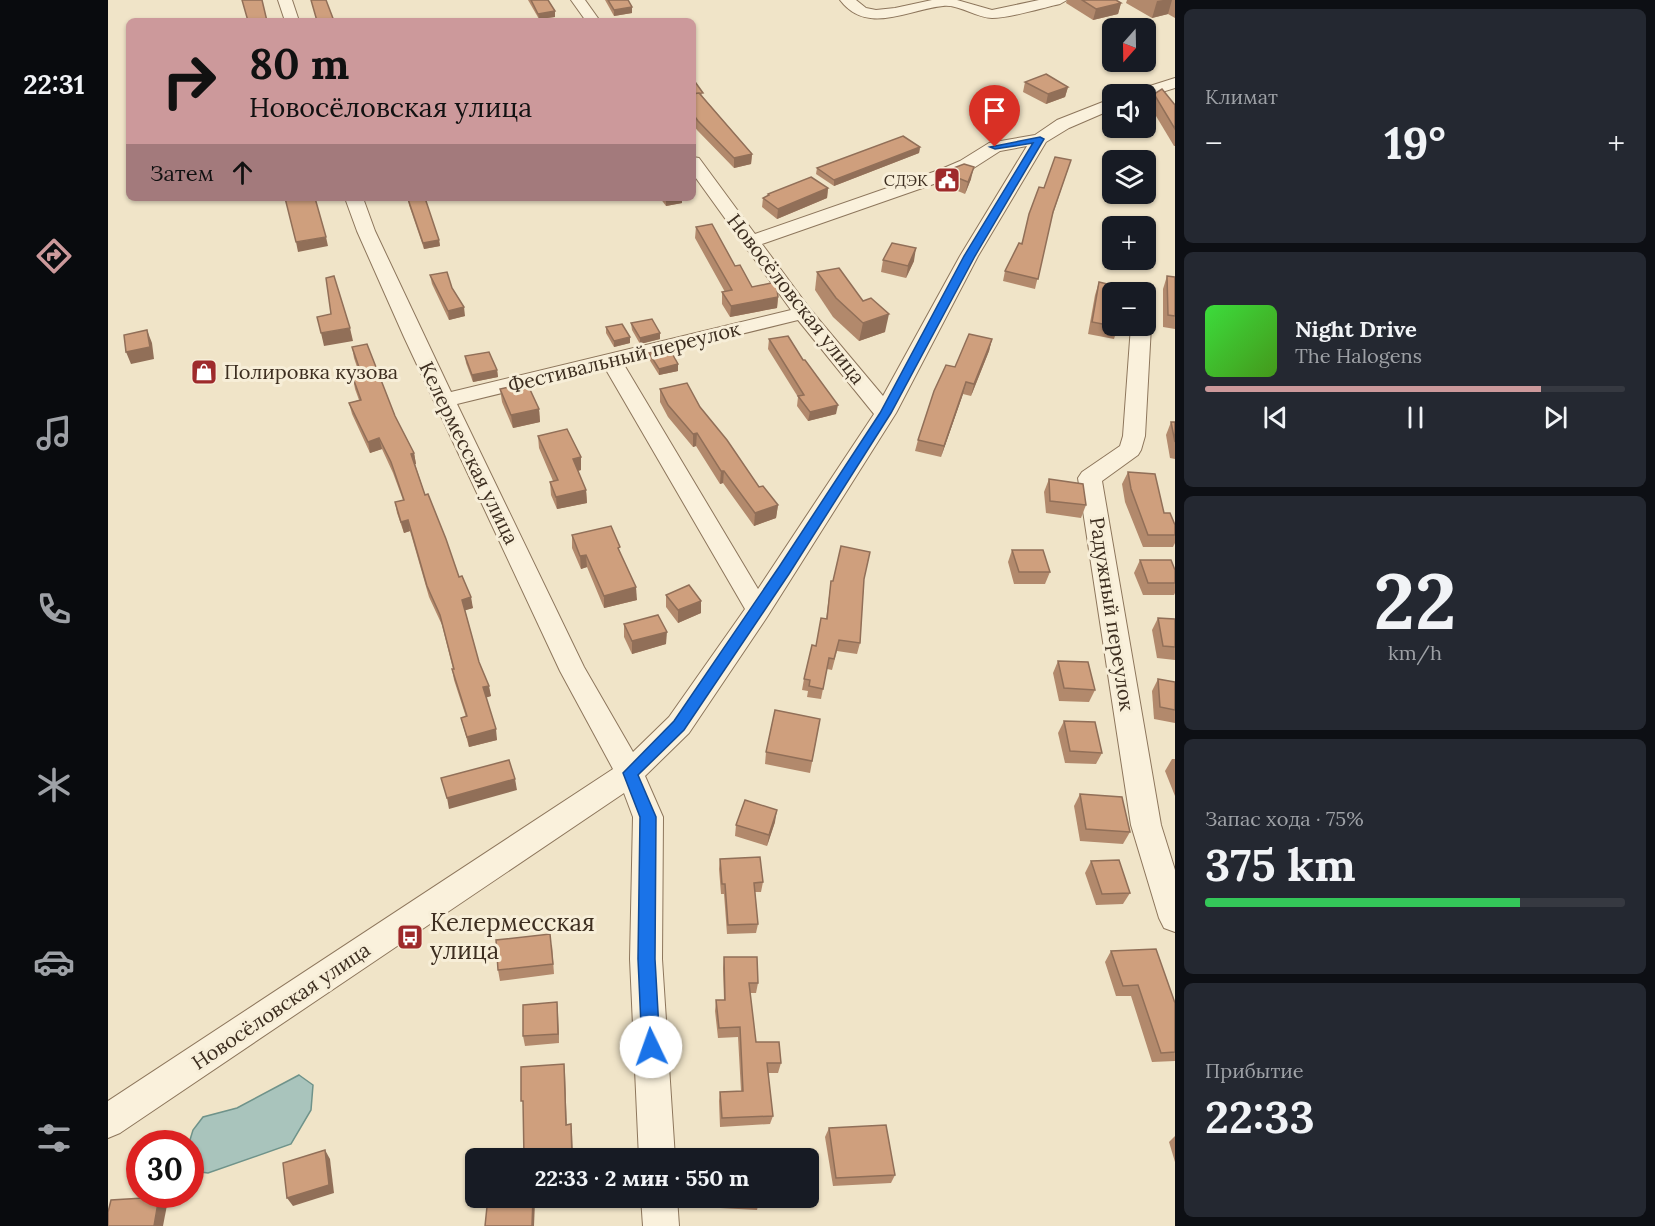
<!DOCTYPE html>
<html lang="ru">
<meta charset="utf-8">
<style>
body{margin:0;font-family:Lora,serif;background:#242831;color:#f1f3f6;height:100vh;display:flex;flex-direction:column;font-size:22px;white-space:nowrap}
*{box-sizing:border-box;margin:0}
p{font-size:20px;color:#9ea1a6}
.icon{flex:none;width:33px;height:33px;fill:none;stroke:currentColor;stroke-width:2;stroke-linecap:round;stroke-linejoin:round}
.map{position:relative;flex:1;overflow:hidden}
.details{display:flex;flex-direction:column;gap:9px;padding:9px;background:#0d0f14;width:480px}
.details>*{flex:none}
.guide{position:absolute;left:18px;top:18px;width:570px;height:183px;border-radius:9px;box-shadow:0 2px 4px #0004;background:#cc999b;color:#111;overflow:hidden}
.needle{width:39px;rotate:200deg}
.tools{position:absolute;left:994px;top:18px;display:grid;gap:12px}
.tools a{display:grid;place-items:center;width:54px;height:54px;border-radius:9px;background:#171b24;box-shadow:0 2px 4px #0004;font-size:30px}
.speed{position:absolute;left:18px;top:1130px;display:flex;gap:12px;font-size:30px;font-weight:700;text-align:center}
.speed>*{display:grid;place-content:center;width:78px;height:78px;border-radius:50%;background:#171b24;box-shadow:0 2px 4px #0004;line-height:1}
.speed .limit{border:9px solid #d22;background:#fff;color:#111}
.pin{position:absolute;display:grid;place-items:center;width:51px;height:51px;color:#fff;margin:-62px -26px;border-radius:50% 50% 50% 0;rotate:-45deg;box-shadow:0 0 6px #0007}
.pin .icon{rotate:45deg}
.me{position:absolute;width:66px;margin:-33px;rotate:357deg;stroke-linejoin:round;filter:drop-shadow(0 0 4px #0008)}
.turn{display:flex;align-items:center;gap:21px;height:126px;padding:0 24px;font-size:27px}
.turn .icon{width:78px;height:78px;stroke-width:2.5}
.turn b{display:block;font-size:42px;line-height:51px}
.then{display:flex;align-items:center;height:57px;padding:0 24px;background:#0003;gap:12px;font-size:22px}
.big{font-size:45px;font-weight:700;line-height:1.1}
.details .card{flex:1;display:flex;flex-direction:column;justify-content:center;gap:9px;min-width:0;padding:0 21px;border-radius:9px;background:#242831}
.details .dial{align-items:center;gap:0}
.dial b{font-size:78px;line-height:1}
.song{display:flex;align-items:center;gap:18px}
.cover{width:72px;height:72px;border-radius:9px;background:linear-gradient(135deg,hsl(120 70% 55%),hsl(100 70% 35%))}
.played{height:6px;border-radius:3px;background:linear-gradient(90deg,#cc999b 80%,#363941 80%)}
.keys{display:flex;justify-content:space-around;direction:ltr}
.heat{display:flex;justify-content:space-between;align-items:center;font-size:33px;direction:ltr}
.charge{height:9px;border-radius:4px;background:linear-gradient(90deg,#34c759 75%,#363941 0)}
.trip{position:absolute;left:357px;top:1148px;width:354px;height:60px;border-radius:9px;background:#171b24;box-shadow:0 2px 4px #0004;font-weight:700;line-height:60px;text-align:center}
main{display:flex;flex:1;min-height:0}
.menu{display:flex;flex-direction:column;width:108px;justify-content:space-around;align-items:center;background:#090b0e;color:#9ea1a6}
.menu .icon{width:42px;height:42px}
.menu .on{color:#cc999b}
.menu b{font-size:27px;color:#f1f3f6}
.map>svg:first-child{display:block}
.water{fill:#a9c4bc;stroke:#6f938a;stroke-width:1.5}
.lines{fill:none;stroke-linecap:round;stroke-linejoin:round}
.minor-casing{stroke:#8d765c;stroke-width:2}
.minor{fill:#faf1dc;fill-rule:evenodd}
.wall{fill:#b2896c}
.shaded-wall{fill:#916f58}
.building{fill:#cf9f7d;stroke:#916f58;stroke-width:1.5}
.route{fill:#1a73e8;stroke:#114b97;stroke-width:1.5}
.labels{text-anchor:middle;stroke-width:6;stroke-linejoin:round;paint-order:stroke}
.far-poi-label{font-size:16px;fill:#3d2e20;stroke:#f7eed8;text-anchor:end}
.street-label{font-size:20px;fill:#3d2e20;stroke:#f7eed8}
.poi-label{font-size:20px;fill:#3d2e20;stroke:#f7eed8;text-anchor:start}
.near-poi-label{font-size:24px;fill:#3d2e20;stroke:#f7eed8;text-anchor:start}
</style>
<main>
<nav class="menu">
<b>22:31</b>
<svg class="icon on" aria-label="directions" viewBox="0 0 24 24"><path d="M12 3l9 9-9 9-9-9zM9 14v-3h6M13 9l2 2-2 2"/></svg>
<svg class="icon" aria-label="music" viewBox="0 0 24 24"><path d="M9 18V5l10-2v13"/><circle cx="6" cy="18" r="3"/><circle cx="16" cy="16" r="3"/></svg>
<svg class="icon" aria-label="phone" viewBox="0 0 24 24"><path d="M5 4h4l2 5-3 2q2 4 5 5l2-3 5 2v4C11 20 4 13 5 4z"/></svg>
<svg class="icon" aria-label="climate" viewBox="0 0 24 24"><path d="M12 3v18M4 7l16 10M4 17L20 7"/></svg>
<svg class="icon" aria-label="car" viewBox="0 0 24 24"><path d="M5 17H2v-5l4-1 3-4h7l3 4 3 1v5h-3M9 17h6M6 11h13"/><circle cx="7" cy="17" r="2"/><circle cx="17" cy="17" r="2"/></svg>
<svg class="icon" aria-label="filters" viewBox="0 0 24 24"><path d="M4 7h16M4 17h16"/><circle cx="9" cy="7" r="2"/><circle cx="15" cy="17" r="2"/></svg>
</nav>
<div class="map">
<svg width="1067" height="1226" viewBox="0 0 1067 1226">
<rect width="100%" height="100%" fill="#f0e4c8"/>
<polygon class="water" points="191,1075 205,1085 203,1110 183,1144 100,1173 85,1171 83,1166 82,1143 81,1143 85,1130 95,1117 129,1108"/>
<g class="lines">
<defs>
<g id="minor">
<polygon points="170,0 184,0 191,21 177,21"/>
<polygon points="463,0 477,0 492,21 478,21"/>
<path d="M732 0H748L758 8 768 10 787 8 824 0H849L884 10 931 0H959L952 4C934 8 902 18 884 18 868 18 851 4 835 6 801 9 759 36 732 0Z"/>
<polygon points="1067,78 1067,88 1038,97 1038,94 1024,94 1026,91"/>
<path d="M1005 98V109L961 128 938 142 870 256 788 413 659 617 581 733 537 776 555 817 554 959 567 1158H531L522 959 525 817 516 793 12 1133 0 1138V1101L505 769 452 671 296 337 249 231 237 198H255L267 231 343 392 683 310 585 174V157L591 158 647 234 831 170 852 161 881 143 927 135 949 120ZM919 146 852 256 775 396 702 309 654 244 843 178 864 169 892 151ZM690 320 766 414 650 589 515 363ZM497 368 637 609 561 717 525 752 476 667 349 404Z"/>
<polygon points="1038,321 1043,326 1037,436 1033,450 1030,455 994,481 1053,825 1067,870 1067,932 1056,928 1051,918 1023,825 970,478 974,472 1012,446 1015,436 1023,326 1038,326"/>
<polygon points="533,1197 569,1197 571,1226 535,1226"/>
</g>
</defs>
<use href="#minor" class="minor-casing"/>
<use href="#minor" class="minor"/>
</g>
<g class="wall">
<polygon points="420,0 440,0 447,11 447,17 431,19"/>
<polygon points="497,0 520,0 524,7 524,13 506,16"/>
<polygon points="959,0 1008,0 1013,3 1010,14 985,20 958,3"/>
<polygon points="1019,0 1067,0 1067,18 1060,14 1044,18 1018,3"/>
<polygon points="585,79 595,97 644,154 643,164 626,168 589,130 585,124"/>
<polygon points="917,82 960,87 957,97 938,104 915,92"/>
<polygon points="1046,94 1067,105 1067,146 1066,146 1042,106"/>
<polygon points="812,147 811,153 726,186 708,174 709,168"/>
<polygon points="963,160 944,217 927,289 895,281 897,271 913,244 936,188"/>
<polygon points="835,172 863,179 857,194 833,184"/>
<polygon points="720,188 719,198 669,219 654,207 655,198 659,196 660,194"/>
<polygon points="552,198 574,198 574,203 558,206"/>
<polygon points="300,199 331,240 332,246 316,249 301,205"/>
<polygon points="588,227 627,266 644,287 670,297 669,308 622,317 614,304 614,292 617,292 587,238"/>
<polygon points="775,260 806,261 798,278 773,272"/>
<polygon points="709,272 777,332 751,341 725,317 707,290"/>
<polygon points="322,275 344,288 357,316 341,320 324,284"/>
<polygon points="1059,276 1067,277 1067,329 1055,327 1055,289"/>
<polygon points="991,282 1010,326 1006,339 980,334 987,295"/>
<polygon points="523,323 552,339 532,344 524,330"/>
<polygon points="498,327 522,343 506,347 498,333"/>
<polygon points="661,339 728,414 700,421 689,406 690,397 660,349"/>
<polygon points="884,339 881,351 863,396 855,394 833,457 807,451 810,440 847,367"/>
<polygon points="244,347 287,416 306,453 308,464 307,464 317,495 351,577 365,608 357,610 371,662 383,696 378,697 389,740 361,747 353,718 358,717 346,680 344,669 345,669 334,625 321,597 302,531 296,533 289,513 287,502 295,500 285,473 274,449 262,453 244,414 241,403 251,400 247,389 245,378 252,376 246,358"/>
<polygon points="541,353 570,364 570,371 551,375 541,359"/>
<polygon points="357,356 389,370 390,377 365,382 358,363"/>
<polygon points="392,389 431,409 432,422 405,428 394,402"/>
<polygon points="552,389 592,407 651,487 670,505 668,518 646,526 615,483 612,484 588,446 585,447 560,417 552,402"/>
<polygon points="1063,422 1067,422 1067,459 1062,458 1058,435"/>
<polygon points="430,436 473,470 470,471 478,490 479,503 449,509 443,495 442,482 445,481 431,448"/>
<polygon points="1020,472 1056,513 1067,525 1067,543 1065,547 1035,547 1017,502 1014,484"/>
<polygon points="941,479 978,505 973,518 938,513 936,492"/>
<polygon points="464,535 529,600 496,608 479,567 473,569 464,548"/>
<polygon points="904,550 942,572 937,584 906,584 900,562"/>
<polygon points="1032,560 1067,570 1067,593 1066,595 1035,595 1026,573"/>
<polygon points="756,580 752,643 749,654 729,651 724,670 719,669 713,699 699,697 700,691 694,690 696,679 718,619 723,581"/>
<polygon points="558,595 593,601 593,613 570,623 558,607"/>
<polygon points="1050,618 1067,619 1067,660 1049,658 1044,630"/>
<polygon points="516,624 558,644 524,654 516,637"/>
<polygon points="950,661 987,690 981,702 951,701 945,673"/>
<polygon points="1050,679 1067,682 1067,723 1046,719 1044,691"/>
<polygon points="712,719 702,773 657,764 658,752"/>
<polygon points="956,721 994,753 988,764 957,763 950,733"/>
<polygon points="1064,759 1067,759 1067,796 1057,771"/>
<polygon points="972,794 1022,832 1015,844 972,841 966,806"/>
<polygon points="667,822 659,846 627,836 628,825"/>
<polygon points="612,859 655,882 653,892 647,892 650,924 648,933 619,934 616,894 613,894 611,869"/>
<polygon points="983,861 1022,893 1015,904 988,905 977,873"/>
<polygon points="444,945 446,974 392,981 390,970"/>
<polygon points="1003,951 1067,1003 1067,1061 1044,1062 1023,996 1008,996 997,962"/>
<polygon points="616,957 650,983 648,993 642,993 648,1042 673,1063 670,1073 660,1073 665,1116 662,1124 612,1127 611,1101 612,1092 633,1091 630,1037 610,1038 607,1011 608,1000 616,1000 615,968"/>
<polygon points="449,1002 451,1043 417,1046 415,1036"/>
<polygon points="721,1128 787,1175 783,1183 725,1186 717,1137"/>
<polygon points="1067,1136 1067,1162 1061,1142"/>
<polygon points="612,1197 651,1197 651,1202 649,1210 612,1208"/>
</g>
<g class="shaded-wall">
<polygon points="1055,0 1064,0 1060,14 1044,18 1049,1"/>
<polygon points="1013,3 1010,14 985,20 988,9"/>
<polygon points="524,7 524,13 506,16 506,10"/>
<polygon points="447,11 447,17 431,19 430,14"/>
<polygon points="960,87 957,97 938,104 940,94"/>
<polygon points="812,147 811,153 726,186 726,180"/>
<polygon points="644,154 643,164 626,168 626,158"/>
<polygon points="866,167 863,179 857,194 860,182"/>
<polygon points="720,188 719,198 669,219 670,209"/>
<polygon points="566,198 574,198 574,203 558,206 558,199"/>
<polygon points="218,237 220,246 190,252 188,242"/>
<polygon points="331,240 332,246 316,249 315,243"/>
<polygon points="808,248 806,261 798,278 800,266"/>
<polygon points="670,297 669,308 622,317 623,306"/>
<polygon points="356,307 357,316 341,320 340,311"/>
<polygon points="781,314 777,332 751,341 755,323"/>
<polygon points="242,328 245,341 216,346 213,333"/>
<polygon points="39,330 44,343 46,359 23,364 18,352"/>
<polygon points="552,333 552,339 532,344 532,338"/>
<polygon points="522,337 522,343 506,347 506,341"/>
<polygon points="884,339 881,351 863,396 866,384"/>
<polygon points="570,364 570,371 551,375 551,369"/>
<polygon points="389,370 390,377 365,382 364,375"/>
<polygon points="858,382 855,394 833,457 836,446"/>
<polygon points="730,405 728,414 700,421 702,412"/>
<polygon points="431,409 432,422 405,428 403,415"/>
<polygon points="589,433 588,446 585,447 585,434"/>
<polygon points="271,438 274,449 262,453 260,442"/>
<polygon points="306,453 308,464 305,465 303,454"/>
<polygon points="473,457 473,470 465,472 465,459"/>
<polygon points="613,471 616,471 615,483 612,484"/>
<polygon points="478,490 479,503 449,509 448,497"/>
<polygon points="670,505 668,518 646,526 647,513"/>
<polygon points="300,520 302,531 296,533 293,522"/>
<polygon points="478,555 479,567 473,569 472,556"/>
<polygon points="528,587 529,600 496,608 496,596"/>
<polygon points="363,597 365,608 355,611 354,600"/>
<polygon points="593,601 593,613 570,623 570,610"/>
<polygon points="559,632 558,644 524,654 524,641"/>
<polygon points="381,686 383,696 377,698 375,687"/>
<polygon points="388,729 389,740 361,747 359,737"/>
<polygon points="407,779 409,790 341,809 339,798"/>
<polygon points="669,810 667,822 659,846 661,835"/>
<polygon points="449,1002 450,1012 451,1043 450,1034"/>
<polygon points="456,1064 457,1073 459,1133 458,1125"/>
<polygon points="463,1124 464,1133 465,1158 464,1158"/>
<polygon points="217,1150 222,1159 226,1193 185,1206 179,1198"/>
<polygon points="51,1197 59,1205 55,1226 46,1226"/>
<polygon points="425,1197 426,1197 427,1202 426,1226 424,1226"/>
</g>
<g class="building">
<polygon points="134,0 154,0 159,21 140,21"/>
<polygon points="203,0 218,0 226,21 209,21"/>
<polygon points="423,0 440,0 447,11 430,14"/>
<polygon points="500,0 520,0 524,7 506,10"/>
<polygon points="974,0 1008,0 1013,3 988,9"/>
<polygon points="938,74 960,87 940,94 917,82"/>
<polygon points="585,79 595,93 585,94"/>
<polygon points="1054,89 1067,105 1067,129 1046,94"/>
<polygon points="591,93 644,154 626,158 590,121 585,114 585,94"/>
<polygon points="795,136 812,147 726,180 709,168"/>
<polygon points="947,157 963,160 945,212 930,279 897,271 911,243 914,244 921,214 931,187 936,188"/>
<polygon points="856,164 866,167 860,182 835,172"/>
<polygon points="703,177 720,188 670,209 655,198 661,195 660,194"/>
<polygon points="177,198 207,198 218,237 188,242"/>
<polygon points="307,198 317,198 331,240 315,243 300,199"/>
<polygon points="604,224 627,266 632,265 644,287 668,282 670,297 623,306 614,292 624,290 588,227"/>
<polygon points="784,243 808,248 800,266 775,260"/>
<polygon points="731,268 755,301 763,298 781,314 755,323 728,298 709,272"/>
<polygon points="339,272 344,288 356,307 340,311 322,275"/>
<polygon points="226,276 242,328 213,333 209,317 223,314 218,278"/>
<polygon points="1059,276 1067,277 1067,316 1060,315"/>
<polygon points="991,282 1016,288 1016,292 1005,292 1005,326 1010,326 1010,327 984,322"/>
<polygon points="544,319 552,333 532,338 523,323"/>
<polygon points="514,324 522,337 506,341 498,327"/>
<polygon points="39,330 42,347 18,352 16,335"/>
<polygon points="861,334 884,339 866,384 858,382 836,446 810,440 826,391 838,365 847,367"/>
<polygon points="680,336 695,360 697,360 730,405 702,412 690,396 696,395 661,339"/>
<polygon points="259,344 287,416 306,453 303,454 317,495 320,494 338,539 351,577 354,576 363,597 354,600 371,662 381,686 375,687 388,729 359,737 353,718 359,716 344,669 346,669 332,615 319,586 300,520 293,522 287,502 296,500 283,462 271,438 260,442 241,403 253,400 245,378 254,376 244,347"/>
<polygon points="561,348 570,364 551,369 541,353"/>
<polygon points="381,352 389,370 364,375 357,356"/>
<polygon points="419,383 431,409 403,415 392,389"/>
<polygon points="579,383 592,407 619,440 651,487 655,486 670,505 647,513 616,471 613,471 589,433 585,434 560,405 552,389"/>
<polygon points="1063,422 1067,422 1067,442"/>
<polygon points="459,429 473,457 465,459 478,490 448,497 442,482 450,480 430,436"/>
<polygon points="1020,472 1047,474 1056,513 1062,513 1067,525 1067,535 1040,535 1023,489"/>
<polygon points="941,479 975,484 978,505 942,501"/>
<polygon points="503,526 512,547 510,548 528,587 496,596 478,555 472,556 464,535"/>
<polygon points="733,546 762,552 756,579 752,643 731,640 726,659 721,658 715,689 701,686 702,680 696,679 704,645 708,646 713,618 719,619 723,581 725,581"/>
<polygon points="904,550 935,550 942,572 911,572"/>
<polygon points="1032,560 1063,560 1067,570 1067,583 1040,583"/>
<polygon points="581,585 593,601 570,610 558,595"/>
<polygon points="550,615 559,632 524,641 516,624"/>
<polygon points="1050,618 1067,619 1067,647 1055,646"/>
<polygon points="950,661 980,662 987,690 956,688"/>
<polygon points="1050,679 1067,682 1067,710 1052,707"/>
<polygon points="667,710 712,719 704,761 658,752"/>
<polygon points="956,721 987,722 994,753 962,751"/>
<polygon points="401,760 407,779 339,798 333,778"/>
<polygon points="972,794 1014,797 1022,832 978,829"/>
<polygon points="637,800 669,810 661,835 628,825"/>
<polygon points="652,857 655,882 646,883 650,924 620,925 617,884 614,884 612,859"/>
<polygon points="1011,860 1022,893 994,894 983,861"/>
<polygon points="442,934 445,964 390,970 388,940"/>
<polygon points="1048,949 1067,1003 1067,1052 1053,1053 1030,985 1015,986 1003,951"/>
<polygon points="616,957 649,957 650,983 641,983 648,1042 671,1042 673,1063 659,1063 665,1116 614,1118 612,1092 635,1091 632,1027 611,1028 608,1000 617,1000"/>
<polygon points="449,1002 450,1034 415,1036 415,1005"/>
<polygon points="456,1064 458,1125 463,1124 464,1158 416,1158 415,1101 413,1101 413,1067"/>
<polygon points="778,1125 787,1175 728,1178 721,1128"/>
<polygon points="217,1150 221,1185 179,1198 175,1163"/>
<polygon points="51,1197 46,1226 0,1226 0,1212 3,1200"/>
<polygon points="380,1197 425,1197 424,1226 377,1226"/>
<polygon points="613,1197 651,1197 651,1202 613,1200"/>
</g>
<polygon class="route" points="932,137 936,139 867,256 783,413 681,574 576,730 530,775 548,817 547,959 552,1047 549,1054 543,1056 537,1054 534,1047 530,959 532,817 515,773 566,721 671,567 772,413 856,256 925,143 887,149 882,147"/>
<defs>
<symbol id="civic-square" viewBox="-11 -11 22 22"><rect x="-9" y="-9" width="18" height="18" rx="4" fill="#9e2a2b" stroke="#f7eed8"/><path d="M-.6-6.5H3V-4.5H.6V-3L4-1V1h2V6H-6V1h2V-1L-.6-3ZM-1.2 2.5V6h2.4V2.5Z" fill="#fff"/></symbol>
<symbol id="shop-square" viewBox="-11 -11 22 22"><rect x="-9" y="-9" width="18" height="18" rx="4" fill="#9e2a2b" stroke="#f7eed8"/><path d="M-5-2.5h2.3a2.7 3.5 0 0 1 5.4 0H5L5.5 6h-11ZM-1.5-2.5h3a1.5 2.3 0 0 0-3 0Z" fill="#fff"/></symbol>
<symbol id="bus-square" viewBox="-11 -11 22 22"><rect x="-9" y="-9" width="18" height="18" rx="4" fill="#9e2a2b" stroke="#f7eed8"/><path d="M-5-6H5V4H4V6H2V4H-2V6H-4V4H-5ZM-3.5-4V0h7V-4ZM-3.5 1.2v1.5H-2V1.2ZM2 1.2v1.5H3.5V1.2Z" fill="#fff"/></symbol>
</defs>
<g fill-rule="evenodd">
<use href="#civic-square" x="824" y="165" width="30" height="30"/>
<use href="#shop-square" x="81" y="357" width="30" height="30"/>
<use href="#bus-square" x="287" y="922" width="30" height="30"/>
</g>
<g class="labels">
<g class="far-poi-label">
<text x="820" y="186">СДЭК</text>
</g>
<g class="street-label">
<text transform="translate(688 299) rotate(52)" y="7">Новосёловская улица</text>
<text transform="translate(516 357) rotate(-14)" y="7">Фестивальный переулок</text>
<text transform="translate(361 453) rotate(64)" y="7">Келермесская улица</text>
<text transform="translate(1004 614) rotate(81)" y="7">Радужный переулок</text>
<text transform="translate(173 1006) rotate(-34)" y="7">Новосёловская улица</text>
</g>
<g class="poi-label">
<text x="116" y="379">Полировка кузова</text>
</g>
<g class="near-poi-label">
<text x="322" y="931">Келермесская<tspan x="322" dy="28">улица</tspan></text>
</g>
</g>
</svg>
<div class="tools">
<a><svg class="needle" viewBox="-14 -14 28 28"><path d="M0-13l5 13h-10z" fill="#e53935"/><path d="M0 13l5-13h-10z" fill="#9ea1a6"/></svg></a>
<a><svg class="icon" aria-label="sound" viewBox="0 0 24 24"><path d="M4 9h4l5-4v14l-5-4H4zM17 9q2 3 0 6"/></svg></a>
<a><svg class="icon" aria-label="layers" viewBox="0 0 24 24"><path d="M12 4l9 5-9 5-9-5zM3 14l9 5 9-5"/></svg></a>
<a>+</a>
<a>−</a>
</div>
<div class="speed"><div class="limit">30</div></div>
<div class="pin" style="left:887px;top:147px;background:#d93025"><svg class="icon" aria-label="arrive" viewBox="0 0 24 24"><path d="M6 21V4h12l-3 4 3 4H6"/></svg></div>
<svg class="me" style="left:543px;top:1047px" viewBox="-20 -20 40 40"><circle r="19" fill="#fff"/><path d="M0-13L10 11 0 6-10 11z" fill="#1a73e8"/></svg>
<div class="trip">22:33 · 2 мин · 550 m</div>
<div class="guide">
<div class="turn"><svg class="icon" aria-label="right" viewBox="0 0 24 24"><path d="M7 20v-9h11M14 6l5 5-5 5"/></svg><div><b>80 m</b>Новосёловская улица</div></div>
<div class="then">Затем<svg class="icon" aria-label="ahead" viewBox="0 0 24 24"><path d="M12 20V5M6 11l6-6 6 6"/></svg></div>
</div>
</div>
<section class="details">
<div class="card"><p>Климат</p>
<div class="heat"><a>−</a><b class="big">19°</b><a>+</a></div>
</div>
<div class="card">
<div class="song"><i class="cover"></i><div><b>Night Drive</b><p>The Halogens</p></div></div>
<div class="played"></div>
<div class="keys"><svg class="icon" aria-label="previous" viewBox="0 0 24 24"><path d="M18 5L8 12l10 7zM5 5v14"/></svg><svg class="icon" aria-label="pause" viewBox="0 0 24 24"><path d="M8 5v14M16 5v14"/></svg><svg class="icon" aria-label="next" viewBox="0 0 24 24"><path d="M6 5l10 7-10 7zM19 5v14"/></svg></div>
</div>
<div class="card dial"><b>22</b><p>km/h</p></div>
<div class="card"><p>Запас хода · 75%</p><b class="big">375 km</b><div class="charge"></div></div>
<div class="card"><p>Прибытие</p><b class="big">22:33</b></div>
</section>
</main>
